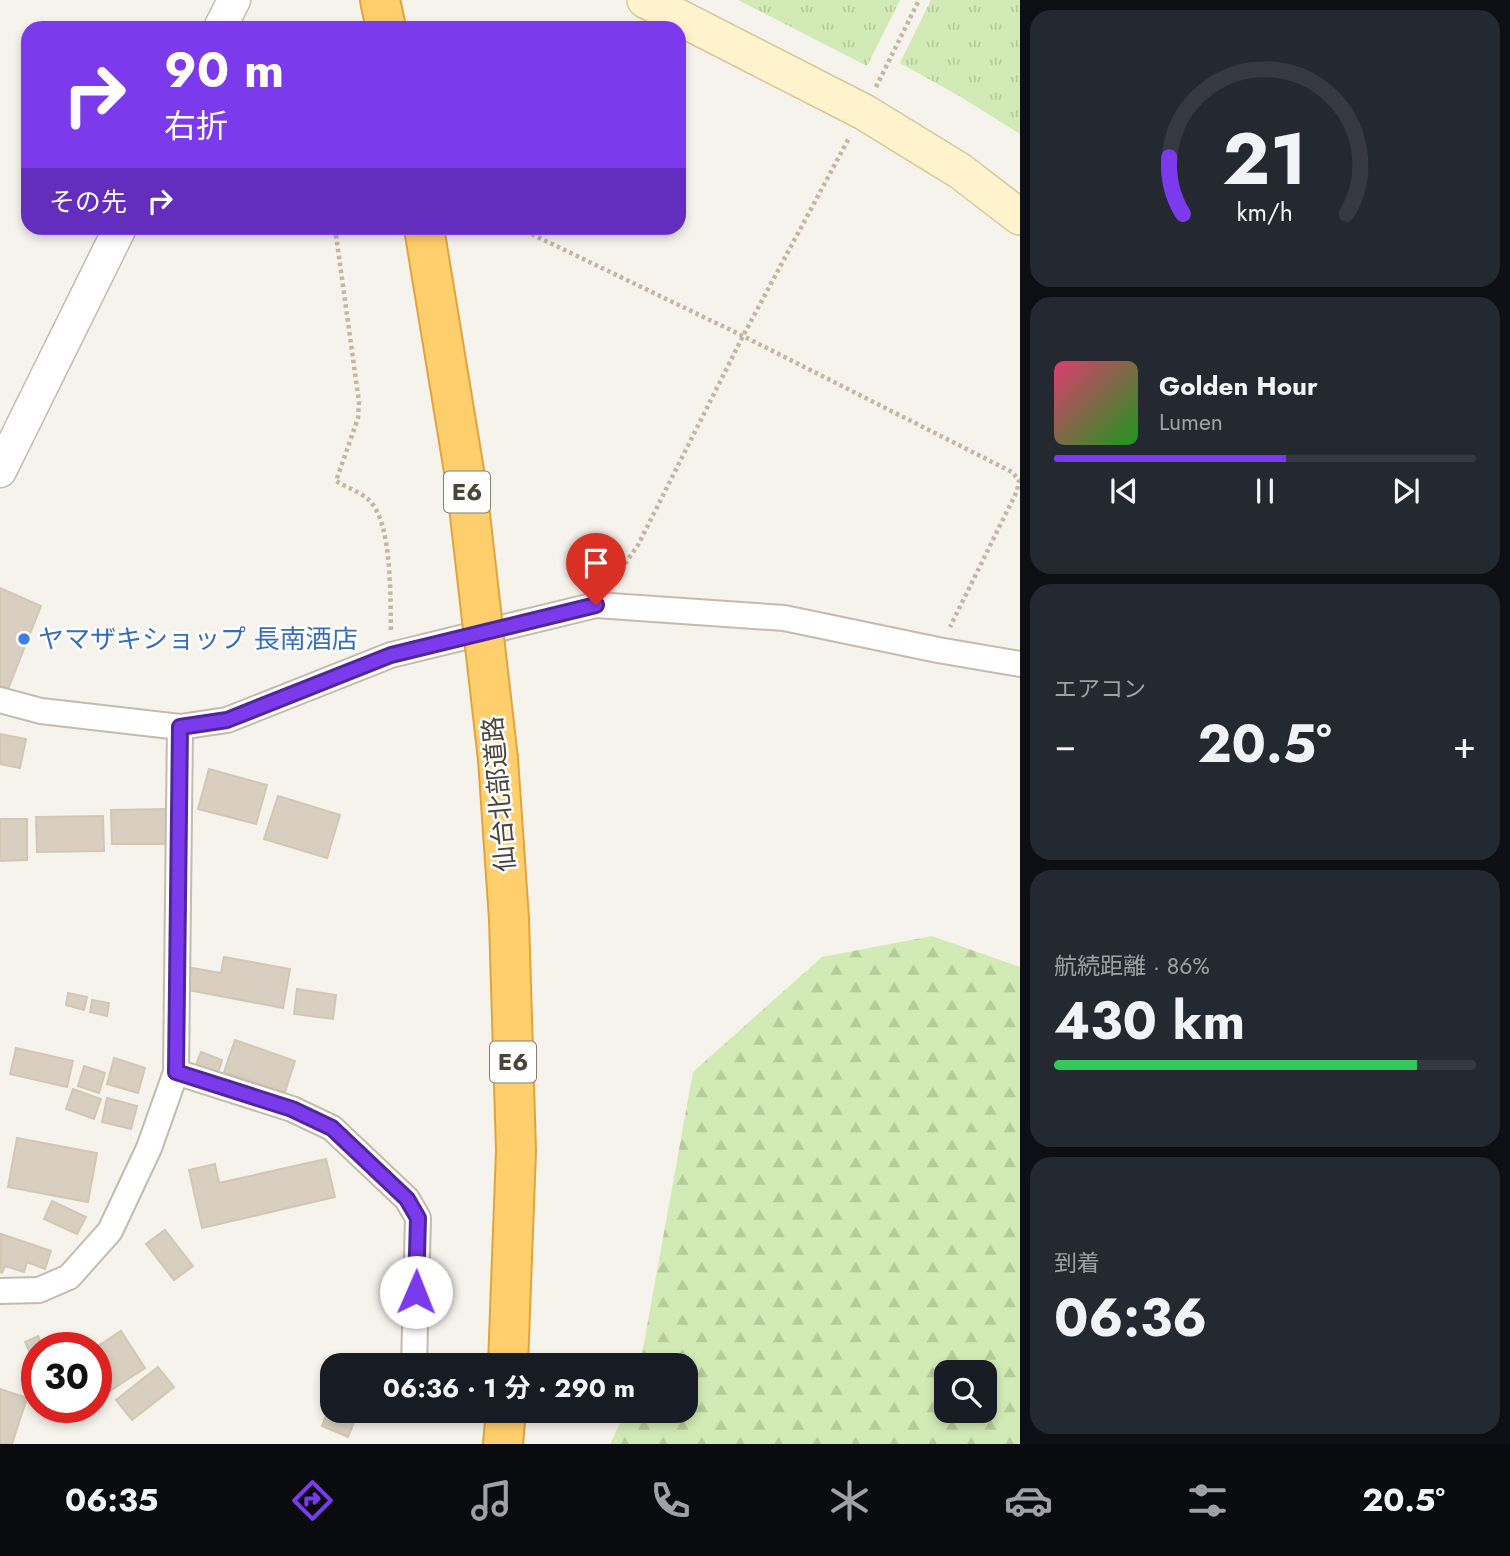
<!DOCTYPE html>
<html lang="ja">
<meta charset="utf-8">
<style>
body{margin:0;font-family:Jost,"Noto Sans JP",sans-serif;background:#242831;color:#f1f3f6;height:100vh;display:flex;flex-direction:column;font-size:26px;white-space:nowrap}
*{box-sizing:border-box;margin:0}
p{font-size:23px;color:#9ea1a6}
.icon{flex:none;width:38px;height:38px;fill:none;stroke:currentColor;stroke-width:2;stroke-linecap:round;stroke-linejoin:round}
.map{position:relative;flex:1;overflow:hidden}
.details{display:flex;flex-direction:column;gap:10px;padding:10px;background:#0d0f14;width:490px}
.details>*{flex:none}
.hud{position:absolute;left:21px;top:21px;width:665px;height:214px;border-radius:21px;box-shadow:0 4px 10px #0003;background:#7c3aed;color:#fff;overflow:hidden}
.tools{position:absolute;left:934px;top:1360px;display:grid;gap:14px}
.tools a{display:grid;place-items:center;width:63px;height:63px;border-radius:14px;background:#171b24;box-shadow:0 4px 10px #0003;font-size:35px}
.speed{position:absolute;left:21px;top:1332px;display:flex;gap:14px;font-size:35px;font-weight:700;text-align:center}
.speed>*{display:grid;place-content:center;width:91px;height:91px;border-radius:50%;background:#171b24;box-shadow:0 4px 10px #0003;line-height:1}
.speed .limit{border:10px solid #d22;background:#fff;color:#111}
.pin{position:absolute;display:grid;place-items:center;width:60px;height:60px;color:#fff;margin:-72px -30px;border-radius:50% 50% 50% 0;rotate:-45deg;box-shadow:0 0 7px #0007}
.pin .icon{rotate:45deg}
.me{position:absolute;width:77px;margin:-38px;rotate:1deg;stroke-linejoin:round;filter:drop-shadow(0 0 5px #0008)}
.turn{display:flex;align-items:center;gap:24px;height:147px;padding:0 28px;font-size:32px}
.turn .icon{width:91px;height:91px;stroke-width:2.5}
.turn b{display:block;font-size:49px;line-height:60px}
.then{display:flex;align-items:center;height:66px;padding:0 28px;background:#0003;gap:14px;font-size:26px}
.big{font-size:52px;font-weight:700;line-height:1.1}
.details .tile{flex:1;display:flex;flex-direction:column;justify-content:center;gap:10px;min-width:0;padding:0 24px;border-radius:21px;background:#242831}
.details .dial{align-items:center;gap:0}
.dial svg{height:182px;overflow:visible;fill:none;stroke:#363941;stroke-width:7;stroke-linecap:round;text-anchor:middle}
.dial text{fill:#f1f3f6;stroke:none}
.song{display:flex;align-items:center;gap:21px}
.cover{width:84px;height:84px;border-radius:10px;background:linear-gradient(135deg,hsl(340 70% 55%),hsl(120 70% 35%))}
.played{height:7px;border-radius:4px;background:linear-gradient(90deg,#7c3aed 55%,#363941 55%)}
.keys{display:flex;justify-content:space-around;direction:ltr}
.heat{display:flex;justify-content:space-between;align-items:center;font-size:38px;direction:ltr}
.charge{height:10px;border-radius:5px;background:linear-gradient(90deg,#34c759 86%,#363941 0)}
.trip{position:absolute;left:320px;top:1353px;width:378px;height:70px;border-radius:21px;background:#171b24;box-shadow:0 4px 10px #0003;font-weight:700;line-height:70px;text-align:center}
.menu{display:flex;height:112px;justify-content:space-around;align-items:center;background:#090b0e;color:#9ea1a6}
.menu .icon{width:49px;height:49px}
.menu .active{color:#7c3aed}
.menu b{font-size:32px;color:#f1f3f6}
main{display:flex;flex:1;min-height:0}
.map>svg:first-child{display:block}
.grass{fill:url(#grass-tufts)}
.forest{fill:url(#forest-firs);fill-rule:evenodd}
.building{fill:#d8cfc1;stroke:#d3c7b4;stroke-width:2}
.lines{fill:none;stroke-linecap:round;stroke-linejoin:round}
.minor-casing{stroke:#c2bbae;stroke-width:28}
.tertiary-casing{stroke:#c2bbae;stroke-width:35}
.secondary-casing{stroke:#d6c79b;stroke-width:38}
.motorway-casing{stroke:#e0a43c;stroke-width:42}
.path{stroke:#c4b79f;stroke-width:4.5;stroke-dasharray:3.5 3.5;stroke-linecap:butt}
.minor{stroke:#fff;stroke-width:24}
.tertiary{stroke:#fff;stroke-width:32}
.secondary{stroke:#fff3cd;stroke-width:35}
.motorway{stroke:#ffcf6e;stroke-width:38}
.motorway-bridge-casing{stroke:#e0a43c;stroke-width:42;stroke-linecap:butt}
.motorway-bridge{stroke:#ffcf6e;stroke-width:38}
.route-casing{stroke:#51269a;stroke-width:18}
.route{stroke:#7c3aed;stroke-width:12}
.shop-dot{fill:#3f7fe0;stroke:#fff;stroke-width:2.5}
.labels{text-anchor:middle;stroke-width:5;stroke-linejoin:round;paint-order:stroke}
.shield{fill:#fff;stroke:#817c74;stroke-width:2}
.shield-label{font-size:24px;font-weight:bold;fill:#4b4439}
.shop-label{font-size:26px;fill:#366cbe;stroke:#fff;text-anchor:start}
.street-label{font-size:26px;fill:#4b4439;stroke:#fff}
</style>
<main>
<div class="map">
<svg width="1020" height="1444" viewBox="0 0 1020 1444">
<defs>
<pattern id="grass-tufts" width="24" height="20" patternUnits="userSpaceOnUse" patternTransform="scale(1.75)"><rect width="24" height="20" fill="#d2eab5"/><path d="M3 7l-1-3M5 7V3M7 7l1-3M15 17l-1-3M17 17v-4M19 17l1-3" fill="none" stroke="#b6ca9c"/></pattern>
<pattern id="forest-firs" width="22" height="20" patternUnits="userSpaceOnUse" patternTransform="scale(1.75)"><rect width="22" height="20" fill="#d2eab5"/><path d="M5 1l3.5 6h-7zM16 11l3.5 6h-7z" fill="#b6ca9c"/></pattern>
</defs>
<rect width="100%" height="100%" fill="#f6f3ec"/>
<g class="grass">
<polygon points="738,0 900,0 867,66"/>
<polygon points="931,0 1020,0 1020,134 961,97 900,63"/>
</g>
<path class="forest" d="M932 936 1020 967V1444H610L626 1411 686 1410V1365H640L693 1072 822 957ZM947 1372H985V1410H947Z"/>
<g class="building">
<polygon points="0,588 41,606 8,689 0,686"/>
<polygon points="0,734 26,739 20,768 0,764"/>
<polygon points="209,769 267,785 256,824 198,809"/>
<polygon points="278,796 340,815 327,858 264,839"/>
<polygon points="167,809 167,844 112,844 111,810"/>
<polygon points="103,816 104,851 37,852 36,817"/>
<polygon points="0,819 27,819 27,860 0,861"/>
<polygon points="224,957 290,969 283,1008 188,990 192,968 221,973"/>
<polygon points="297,989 336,995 333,1019 294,1014"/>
<polygon points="68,993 87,997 84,1010 66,1005"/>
<polygon points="92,1000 109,1003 107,1016 90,1012"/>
<polygon points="235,1040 295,1061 285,1092 224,1072"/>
<polygon points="16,1048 73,1061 67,1087 10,1074"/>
<polygon points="201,1052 222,1060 218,1073 196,1065"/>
<polygon points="114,1058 145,1068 138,1093 107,1084"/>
<polygon points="84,1066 105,1073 99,1093 78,1086"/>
<polygon points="73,1089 101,1099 94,1119 66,1109"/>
<polygon points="107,1098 137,1106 131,1129 102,1122"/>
<polygon points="17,1138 97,1153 88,1202 8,1187"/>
<polygon points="326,1159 335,1197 202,1228 189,1170 215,1164 219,1183"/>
<polygon points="52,1201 86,1217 77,1234 44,1219"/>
<polygon points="165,1230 193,1266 174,1280 146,1244"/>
<polygon points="1,1234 51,1251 45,1269 27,1262 24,1272 5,1266 2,1273 0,1272"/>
<polygon points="121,1331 145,1368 96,1400 95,1348"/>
<polygon points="38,1336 43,1348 37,1348 37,1368 25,1342"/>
<polygon points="158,1367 174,1387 132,1420 116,1400"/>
<polygon points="0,1389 27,1398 12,1444 0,1444"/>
<polygon points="332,1400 332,1410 359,1410 348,1437 322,1426"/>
</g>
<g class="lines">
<defs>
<g id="minor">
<polyline points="0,700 41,711 180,727 227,720 391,655 596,605 784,618 938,650 1020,664"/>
<polyline points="176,1072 292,1109 332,1128 407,1199 418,1218 414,1365"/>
<polyline points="0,1291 39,1290 69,1277 110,1231 149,1148 176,1072 180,727"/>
</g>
<g id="tertiary">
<polyline points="220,28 234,0"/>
<polyline points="0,471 120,228"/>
</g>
<polyline id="secondary" points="645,0 864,112 960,171 1020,217"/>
<g id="motorway">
<polyline points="380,0 386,28"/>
<polyline points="498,759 509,919 516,1151 508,1365"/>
<polyline points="503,1444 506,1410"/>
</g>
</defs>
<use href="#minor" class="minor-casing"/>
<use href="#tertiary" class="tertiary-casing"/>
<use href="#secondary" class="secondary-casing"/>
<use href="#motorway" class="motorway-casing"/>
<g class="path">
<polyline points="876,87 919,0"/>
<path d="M335 228 359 402 358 418 336 481C346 487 360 492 369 500 393 523 390 601 391 632"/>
<polyline points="519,228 743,336 1012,472 1019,480 1017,491 950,627"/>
<polyline points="613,581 638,545 743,336 849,138"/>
</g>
<use href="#minor" class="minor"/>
<use href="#tertiary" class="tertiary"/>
<use href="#secondary" class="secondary"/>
<use href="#motorway" class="motorway"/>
<defs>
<polyline id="motorway-bridge" points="424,228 467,489 498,759"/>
</defs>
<use href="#motorway-bridge" class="motorway-bridge-casing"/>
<use href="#motorway-bridge" class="motorway-bridge"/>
</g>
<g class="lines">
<defs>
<polyline id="route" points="416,1292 418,1218 407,1199 332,1128 292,1109 176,1072 180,727 227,720 391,655 596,605"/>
</defs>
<use href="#route" class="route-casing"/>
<use href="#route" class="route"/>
</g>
<circle class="shop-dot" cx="24" cy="639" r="7"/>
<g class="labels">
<g class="shield">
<rect x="444" y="471.5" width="46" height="41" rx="5"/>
<rect x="490" y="1041.5" width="46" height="41" rx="5"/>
</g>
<g class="shield-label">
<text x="467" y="500">E6</text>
<text x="513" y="1070">E6</text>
</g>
<g class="shop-label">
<text x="38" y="648">ヤマザキショップ 長南酒店</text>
</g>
<g class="street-label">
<text transform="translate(499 794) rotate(-95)" y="9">仙台北部道路</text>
</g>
</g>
</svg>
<div class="tools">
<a><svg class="icon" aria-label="search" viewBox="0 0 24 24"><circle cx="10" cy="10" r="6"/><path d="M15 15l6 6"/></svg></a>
</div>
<div class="speed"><div class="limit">30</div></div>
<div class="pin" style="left:596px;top:605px;background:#d93025"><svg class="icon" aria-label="arrive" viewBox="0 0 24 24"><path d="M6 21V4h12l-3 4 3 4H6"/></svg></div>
<svg class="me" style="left:416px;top:1292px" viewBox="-20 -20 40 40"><circle r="19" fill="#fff"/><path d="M0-13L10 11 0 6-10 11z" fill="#7c3aed"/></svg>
<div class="trip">06:36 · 1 分 · 290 m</div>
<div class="hud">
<div class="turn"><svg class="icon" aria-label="right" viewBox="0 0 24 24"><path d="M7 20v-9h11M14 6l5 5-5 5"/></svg><div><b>90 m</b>右折</div></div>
<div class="then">その先<svg class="icon" aria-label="right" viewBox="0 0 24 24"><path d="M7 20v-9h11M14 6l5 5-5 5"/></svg></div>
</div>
</div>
<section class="details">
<div class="tile dial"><svg viewBox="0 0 100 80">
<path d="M14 69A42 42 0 1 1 86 69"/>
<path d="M14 69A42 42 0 0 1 8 44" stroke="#7c3aed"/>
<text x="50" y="56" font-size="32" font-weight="700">21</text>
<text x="50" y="72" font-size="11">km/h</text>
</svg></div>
<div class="tile">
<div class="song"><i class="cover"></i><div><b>Golden Hour</b><p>Lumen</p></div></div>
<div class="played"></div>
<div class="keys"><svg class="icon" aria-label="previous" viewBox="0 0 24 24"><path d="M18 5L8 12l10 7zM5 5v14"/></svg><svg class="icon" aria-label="pause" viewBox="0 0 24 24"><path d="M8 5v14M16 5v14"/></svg><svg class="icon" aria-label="next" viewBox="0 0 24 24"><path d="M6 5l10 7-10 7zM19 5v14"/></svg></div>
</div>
<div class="tile"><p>エアコン</p>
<div class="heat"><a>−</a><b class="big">20.5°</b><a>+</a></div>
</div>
<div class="tile"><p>航続距離 · 86%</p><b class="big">430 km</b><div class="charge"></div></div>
<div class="tile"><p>到着</p><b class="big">06:36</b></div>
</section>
</main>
<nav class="menu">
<b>06:35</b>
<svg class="icon active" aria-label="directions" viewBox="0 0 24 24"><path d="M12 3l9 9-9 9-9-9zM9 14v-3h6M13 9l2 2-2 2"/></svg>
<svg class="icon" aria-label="music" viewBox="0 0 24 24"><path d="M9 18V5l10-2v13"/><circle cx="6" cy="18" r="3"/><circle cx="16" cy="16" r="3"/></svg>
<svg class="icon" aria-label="phone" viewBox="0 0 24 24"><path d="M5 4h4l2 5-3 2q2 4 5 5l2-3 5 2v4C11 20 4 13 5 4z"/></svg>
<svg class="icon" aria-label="climate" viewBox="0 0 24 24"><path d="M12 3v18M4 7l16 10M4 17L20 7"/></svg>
<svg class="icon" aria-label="car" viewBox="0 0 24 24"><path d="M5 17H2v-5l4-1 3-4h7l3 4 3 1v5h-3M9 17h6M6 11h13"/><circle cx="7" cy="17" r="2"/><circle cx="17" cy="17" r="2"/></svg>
<svg class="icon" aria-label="filters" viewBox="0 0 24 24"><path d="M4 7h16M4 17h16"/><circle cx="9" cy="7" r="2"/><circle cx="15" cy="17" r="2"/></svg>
<b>20.5°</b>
</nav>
